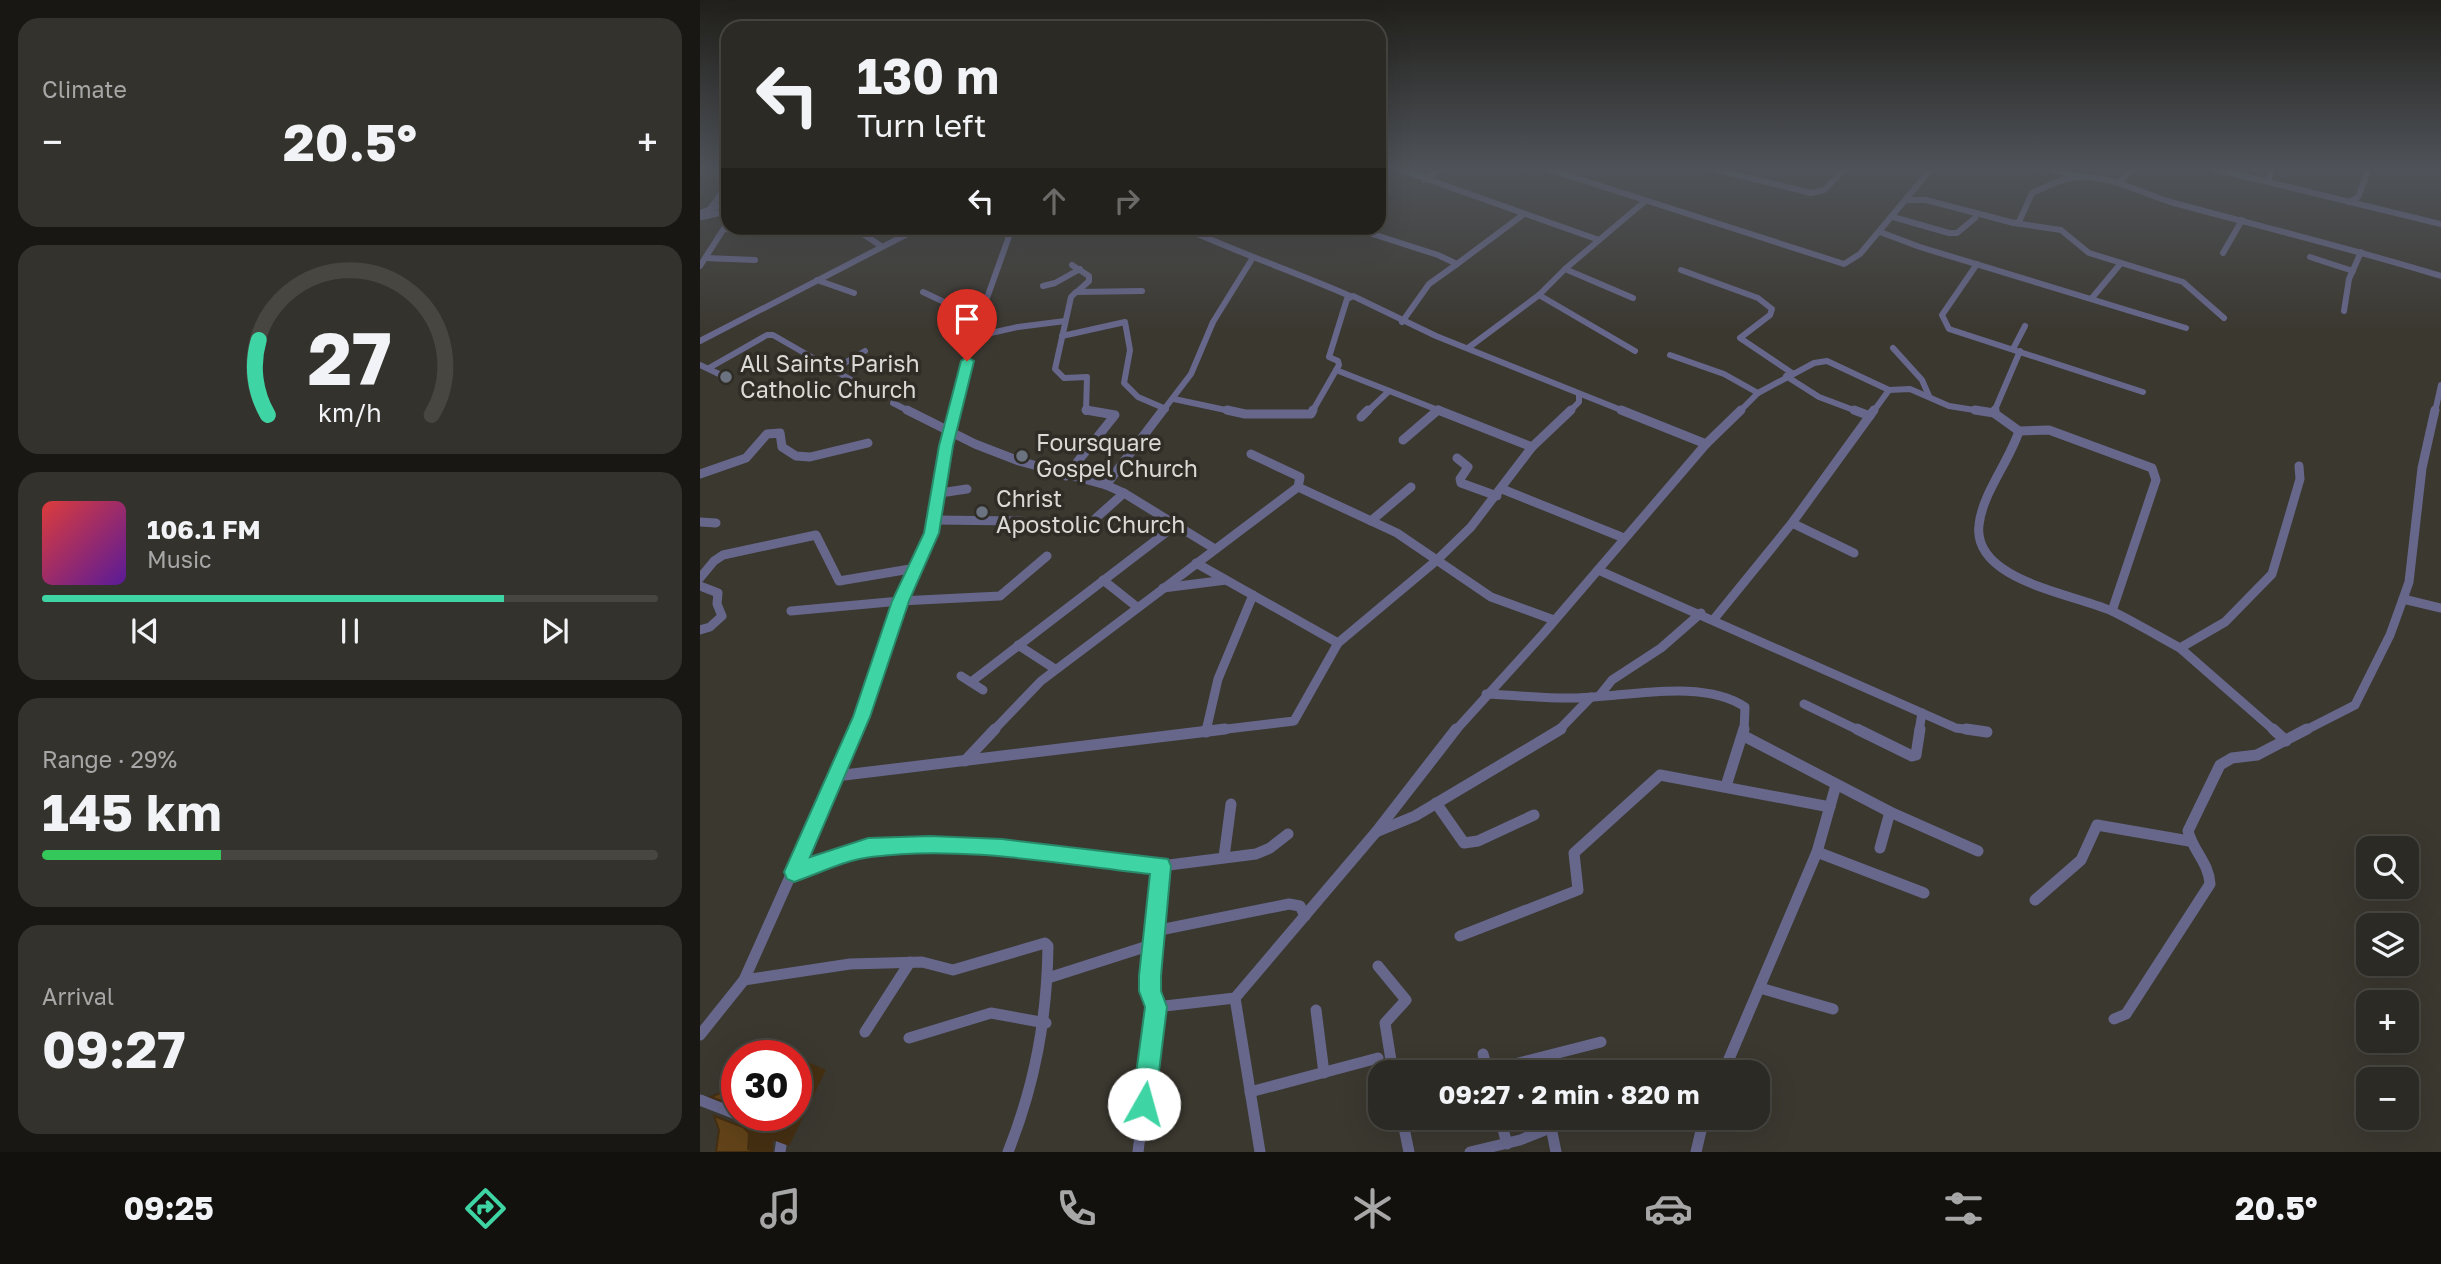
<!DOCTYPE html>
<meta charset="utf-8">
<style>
body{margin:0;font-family:"Golos Text",sans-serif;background:#34322c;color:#f1f3f6;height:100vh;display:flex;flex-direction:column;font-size:26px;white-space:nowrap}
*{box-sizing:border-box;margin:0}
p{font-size:23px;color:#a6a7a6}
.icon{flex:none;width:38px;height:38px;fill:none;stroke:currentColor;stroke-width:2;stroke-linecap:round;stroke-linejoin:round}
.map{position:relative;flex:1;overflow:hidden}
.side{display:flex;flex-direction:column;gap:18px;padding:18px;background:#181714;width:700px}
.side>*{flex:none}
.top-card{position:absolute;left:21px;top:21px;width:665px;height:214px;border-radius:21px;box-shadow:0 7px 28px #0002,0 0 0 2px #484641;background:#2c2a24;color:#f1f3f6;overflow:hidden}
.controls{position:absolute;left:1656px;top:836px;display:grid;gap:14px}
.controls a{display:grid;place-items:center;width:63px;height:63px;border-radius:14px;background:#2c2a24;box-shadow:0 7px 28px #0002,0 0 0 2px #484641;font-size:35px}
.speed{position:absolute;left:21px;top:1040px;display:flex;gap:14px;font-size:35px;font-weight:700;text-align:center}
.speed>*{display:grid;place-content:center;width:91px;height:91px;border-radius:50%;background:#2c2a24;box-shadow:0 7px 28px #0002,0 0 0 2px #484641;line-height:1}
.speed .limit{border:10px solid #d22;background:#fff;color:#111}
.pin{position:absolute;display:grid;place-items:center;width:60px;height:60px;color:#fff;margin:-72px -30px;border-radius:50% 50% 50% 0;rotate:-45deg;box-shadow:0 0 7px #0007}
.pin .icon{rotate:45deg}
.me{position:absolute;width:77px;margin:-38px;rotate:7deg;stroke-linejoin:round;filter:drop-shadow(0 0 5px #0008)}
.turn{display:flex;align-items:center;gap:24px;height:147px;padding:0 21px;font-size:32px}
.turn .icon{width:91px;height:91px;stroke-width:2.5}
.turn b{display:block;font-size:49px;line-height:60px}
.lanes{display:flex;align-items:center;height:66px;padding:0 21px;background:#0003;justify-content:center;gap:35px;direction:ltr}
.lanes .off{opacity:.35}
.big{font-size:52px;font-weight:700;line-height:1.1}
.side .widget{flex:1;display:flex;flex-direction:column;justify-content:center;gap:10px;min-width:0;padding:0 24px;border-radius:21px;background:#34322c}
.side .dial{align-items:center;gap:0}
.dial svg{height:182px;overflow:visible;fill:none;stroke:#484641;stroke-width:7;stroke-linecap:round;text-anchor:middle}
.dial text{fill:#f1f3f6;stroke:none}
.song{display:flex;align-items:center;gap:21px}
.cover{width:84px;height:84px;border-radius:10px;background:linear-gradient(135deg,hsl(0 70% 55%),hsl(270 70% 35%))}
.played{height:7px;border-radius:4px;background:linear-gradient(90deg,#3ed4a3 75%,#484641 75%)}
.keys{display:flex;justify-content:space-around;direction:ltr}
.heat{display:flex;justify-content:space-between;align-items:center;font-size:38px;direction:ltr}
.charge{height:10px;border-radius:5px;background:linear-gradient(90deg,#34c759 29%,#484641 0)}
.trip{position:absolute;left:668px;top:1060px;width:402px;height:70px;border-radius:21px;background:#2c2a24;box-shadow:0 7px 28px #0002,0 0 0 2px #484641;font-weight:700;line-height:70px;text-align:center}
.menu{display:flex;height:112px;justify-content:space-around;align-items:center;background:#12110e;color:#a6a7a6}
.menu .icon{width:49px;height:49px}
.menu .selected{color:#3ed4a3}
.menu b{font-size:32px;color:#f1f3f6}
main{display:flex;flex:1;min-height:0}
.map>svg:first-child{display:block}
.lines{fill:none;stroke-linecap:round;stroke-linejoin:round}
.minor-far2{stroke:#67678c;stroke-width:6}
.minor-far1{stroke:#67678c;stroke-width:9}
.minor{stroke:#67678c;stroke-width:11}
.shaded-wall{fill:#452f12}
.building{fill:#624319;stroke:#452f12;stroke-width:2}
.route{fill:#3ed4a3;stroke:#288a6a;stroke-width:2}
.worship-dot{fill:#6b7280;stroke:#302d26;stroke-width:2.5}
.labels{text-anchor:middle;stroke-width:7;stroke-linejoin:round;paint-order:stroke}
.poi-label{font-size:23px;fill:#dbd9d5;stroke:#302d26;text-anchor:start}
</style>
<main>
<section class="side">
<div class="widget"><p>Climate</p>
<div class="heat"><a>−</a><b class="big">20.5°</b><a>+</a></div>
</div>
<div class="widget dial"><svg viewBox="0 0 100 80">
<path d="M14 69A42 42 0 1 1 86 69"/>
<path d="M14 69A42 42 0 0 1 10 36" stroke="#3ed4a3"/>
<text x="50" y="56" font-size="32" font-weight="700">27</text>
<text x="50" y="72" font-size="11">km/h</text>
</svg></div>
<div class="widget">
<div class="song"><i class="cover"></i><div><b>106.1 FM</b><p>Music</p></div></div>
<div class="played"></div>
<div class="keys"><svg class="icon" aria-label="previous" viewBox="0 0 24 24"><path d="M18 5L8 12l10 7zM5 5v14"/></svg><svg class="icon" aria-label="pause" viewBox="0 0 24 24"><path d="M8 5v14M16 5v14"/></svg><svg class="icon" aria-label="next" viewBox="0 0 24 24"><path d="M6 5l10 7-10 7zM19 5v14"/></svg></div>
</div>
<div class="widget"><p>Range · 29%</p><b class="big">145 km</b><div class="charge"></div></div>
<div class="widget"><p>Arrival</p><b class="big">09:27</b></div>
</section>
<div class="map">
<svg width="1741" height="1152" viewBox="0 0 1741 1152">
<rect width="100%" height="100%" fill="#3b3830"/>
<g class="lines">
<g class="minor-far2">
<polyline points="699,169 899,240"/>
<polyline points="848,169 1144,264 1160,254 1231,169"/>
<polyline points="1013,169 1111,193 1124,190 1145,169"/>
<polyline points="1351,169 1377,176"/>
<polyline points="1514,169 1741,224"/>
<polyline points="724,180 740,169"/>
<polyline points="1419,182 1433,169"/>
<polyline points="1568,182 1572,169"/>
<polyline points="1207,200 1226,200 1314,223 1361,230 1389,253 1483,282 1524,318"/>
<polyline points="1649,202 1658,197 1669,169"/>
<polyline points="10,209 28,184"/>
<polyline points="0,213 28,203"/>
<polyline points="2,217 28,211"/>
<polyline points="1193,217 1249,233 1257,233 1275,218"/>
<polyline points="679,220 683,217"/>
<path d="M1314 223 1319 222 1332 193C1348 186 1364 177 1382 177 1415 177 1443 194 1474 203 1563 227 1653 249 1741 276"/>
<polyline points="154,228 181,246"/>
<polyline points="243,228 274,233"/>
<path d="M484 228C539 253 595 272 650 296"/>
<polyline points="654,228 738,255 757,264 729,284 702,322"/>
<polyline points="25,229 48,232 61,228"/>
<polyline points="1180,232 1220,247 1486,328"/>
<polyline points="1523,253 1542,220"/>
<polyline points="1610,257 1653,271"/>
<polyline points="6,258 55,260"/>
<polyline points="757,264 824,214"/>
<polyline points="1277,264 1242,315 1249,329 1443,392"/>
<polyline points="372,265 389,276 389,281 378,291"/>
<polyline points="0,266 28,222"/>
<polyline points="865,269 933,298"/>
<polyline points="981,270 1058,298 1072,309 1070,315 1040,338 1092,373"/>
<polyline points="117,280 154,293"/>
<polyline points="343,286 355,283 380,269"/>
<polyline points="223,292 278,318"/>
<polyline points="839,295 935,351"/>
<polyline points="1392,298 1421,263"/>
<polyline points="1644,311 1649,279 1661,252"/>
<polyline points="362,336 425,322 430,350 424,383 438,397 466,409"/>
<polyline points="273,337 318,327 365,321"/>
<polyline points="0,341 219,228"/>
<polyline points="768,348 839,295 865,269 944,202"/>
<polyline points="1193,348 1222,380 1229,396"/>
<polyline points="1313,349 1325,326"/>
<polyline points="970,355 1024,374 1058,393"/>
<polyline points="0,365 21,375"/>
<polyline points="9,368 67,335 73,335 160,385"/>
<polyline points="133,370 165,351"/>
<polyline points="636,370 743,412"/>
<polyline points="1086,376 1119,397 1159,412"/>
<polyline points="474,399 535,412"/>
<polyline points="193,403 211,412"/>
<polyline points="254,412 273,337 312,228"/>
<polyline points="386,412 387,377 364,378 355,369 371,297 376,292 442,291"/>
<polyline points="462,412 491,374 513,322 552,259"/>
<polyline points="612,412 639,365 638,361 629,357 647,299 653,296 736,336 926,412"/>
<polyline points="667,412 689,391"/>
<polyline points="736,412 738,410"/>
<polyline points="869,412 879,402 879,395"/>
<polyline points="1039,412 1058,393 1114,363 1127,361 1189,390 1210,389 1249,406 1287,412"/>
<polyline points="1173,412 1189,390"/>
<polyline points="1294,412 1320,351"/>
<polyline points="1735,412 1741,385"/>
</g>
<g class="minor-far1">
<polyline points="207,410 275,444 319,461 406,485 424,493 515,549"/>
<polyline points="527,410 545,414 611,414 613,410"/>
<polyline points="738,410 832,447"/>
<polyline points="921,410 1006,444"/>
<polyline points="1154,410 1170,416"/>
<polyline points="1275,410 1294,413"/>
<polyline points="1295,410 1294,413 1319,431 1349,430 1452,468 1456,480 1412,611"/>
<polyline points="1735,410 1722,468 1709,582 1703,599 1741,608"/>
<polyline points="661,417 668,410"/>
<path d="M1319 431C1309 462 1282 494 1279 525 1272 581 1375 594 1414 612 1436 623 1458 636 1480 648"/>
<polyline points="703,440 738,410"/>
<polyline points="757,458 768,467 760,479 761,483 797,496"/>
<polyline points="0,474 46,458 67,434 80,433 82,447 96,456 110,457 168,443"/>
<polyline points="366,476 415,415 386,410"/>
<polyline points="406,485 463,410"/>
<polyline points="598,487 697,533 791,597 854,620"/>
<polyline points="802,489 924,538"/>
<polyline points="240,493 267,489"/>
<polyline points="396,518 424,493"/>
<polyline points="235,520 320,521"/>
<polyline points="671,521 711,487"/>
<polyline points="0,522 16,523"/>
<polyline points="1092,523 1154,553"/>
<polyline points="496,563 638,643"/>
<polyline points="898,570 1256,728 1280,731"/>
<polyline points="0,578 14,561 23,555 116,535 139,581 216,568"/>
<polyline points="403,580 437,607"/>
<polyline points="0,586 18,593 17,604 22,616 10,627 0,630"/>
<polyline points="463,588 526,580"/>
<polyline points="91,611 200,601 300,596 347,556"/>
<polyline points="1014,619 1092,523 1174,410"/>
<polyline points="318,645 355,669"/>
<polyline points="261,676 283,690"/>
<polyline points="271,682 477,524"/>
<path d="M786 694C816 695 847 699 877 698 926 697 1003 678 1045 707L1044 731"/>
<polyline points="900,695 912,680 961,648 1001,613"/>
<polyline points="1104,704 1160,731"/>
<polyline points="155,731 200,601 231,533 255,410"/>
<polyline points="293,731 341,681 598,487 600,477 551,454"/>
<polyline points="506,731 518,679 553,595"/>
<polyline points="510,731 594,721 638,643 737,560 771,527 832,447 871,410"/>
<polyline points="755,731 843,634 1006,444 1041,410"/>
<polyline points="858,731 891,697"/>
<polyline points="1219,731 1222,713"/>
<polyline points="1575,731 1480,648 1525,622 1572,574 1600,479 1599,466"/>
<polyline points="1604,731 1655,705 1690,635 1703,599"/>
</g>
<g class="minor">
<polyline points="1157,729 1212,756 1216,755 1220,729"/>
<polyline points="1266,729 1287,732"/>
<polyline points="1573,729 1586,741"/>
<polyline points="506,732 507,729"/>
<polyline points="1044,736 1190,812 1278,851"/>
<polyline points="265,761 295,729"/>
<polyline points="136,776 525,729"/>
<polyline points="1026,786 1044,729"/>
<polyline points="736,803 764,843 778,841 834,815"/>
<polyline points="676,832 715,816 861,729"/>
<polyline points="1180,848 1190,812"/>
<polyline points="1117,852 1224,893"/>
<polyline points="524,857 531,804"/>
<polyline points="94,872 159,850 182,846 302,848 461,866 556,854 570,848 588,834"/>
<polyline points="1335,900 1381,860 1397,825 1489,841"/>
<polyline points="455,931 589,904 600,906 605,916"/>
<polyline points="760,936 878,890 874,853 960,775 1130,807"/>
<polyline points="678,966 706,1000 685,1023 693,1073"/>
<polyline points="348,978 454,944"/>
<path d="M44 980 150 964 222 962 253 970 345 943 348 946C347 1019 335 1084 308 1152"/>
<polyline points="1060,988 1133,1009"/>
<polyline points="535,998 560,1152"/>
<polyline points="456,1007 535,998 676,832 756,729"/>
<polyline points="616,1010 624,1073"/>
<path d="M1414 1019 1426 1014 1510 884C1509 863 1493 851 1488 831L1520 765 1532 758 1557 755 1607 729"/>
<polyline points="165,1032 210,962"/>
<polyline points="0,1035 44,980 156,729"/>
<polyline points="209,1038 291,1013 346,1023"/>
<polyline points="783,1054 788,1073"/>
<polyline points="787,1071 901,1042"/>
<polyline points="1023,1073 1117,852 1136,785"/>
<polyline points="550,1092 678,1058"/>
<polyline points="0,1100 72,1128 82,1138 80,1152"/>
<polyline points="702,1118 709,1152"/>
<polyline points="800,1118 807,1144"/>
<polyline points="851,1127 856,1152"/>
<polyline points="438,1152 456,1007 450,991 450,976 461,866"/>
<polyline points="770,1152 820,1140 873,1119 979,1122 1000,1127"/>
<polyline points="996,1152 1004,1118"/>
</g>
</g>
<polygon class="shaded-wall" points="103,1060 126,1070 89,1146 73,1140 73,1152 57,1152 48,1149 14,1116 66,1135 76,1115 96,1115 96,1074"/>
<g class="building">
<polygon points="103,1060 96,1074 96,1063"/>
<polygon points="37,1086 37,1107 11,1097"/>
<polygon points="54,1115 76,1115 64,1138 65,1127"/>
<polygon points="14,1116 43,1127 49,1133 48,1149 57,1152 16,1152 19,1130"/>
</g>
<linearGradient id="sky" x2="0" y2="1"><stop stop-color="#201f1a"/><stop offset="0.51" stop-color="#4f5359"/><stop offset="1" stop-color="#4f5359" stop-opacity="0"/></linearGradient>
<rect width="1741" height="331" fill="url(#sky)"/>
<path class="route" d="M267 357 274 361 253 446 239 533 209 601 170 717 110 857 168 838 230 836 302 839 468 859 471 866 461 976V991L467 1007 455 1104 452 1112 444 1115 435 1112 432 1104 445 1007 439 991V976L450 874C359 864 262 845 171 857 145 860 118 874 94 882L87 879 84 872 153 717 192 601 224 533 239 446 261 361Z"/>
<g class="worship-dot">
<circle cx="26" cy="377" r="7"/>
<circle cx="322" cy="456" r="7"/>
<circle cx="282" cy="512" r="7"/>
</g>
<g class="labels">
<g class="poi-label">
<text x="40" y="372">All Saints Parish<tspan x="40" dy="26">Catholic Church</tspan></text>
<text x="336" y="451">Foursquare<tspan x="336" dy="26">Gospel Church</tspan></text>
<text x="296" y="507">Christ<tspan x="296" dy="26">Apostolic Church</tspan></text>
</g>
</g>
</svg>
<div class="controls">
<a><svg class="icon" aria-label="search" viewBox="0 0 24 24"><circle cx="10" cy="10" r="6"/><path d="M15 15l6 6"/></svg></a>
<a><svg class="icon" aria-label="layers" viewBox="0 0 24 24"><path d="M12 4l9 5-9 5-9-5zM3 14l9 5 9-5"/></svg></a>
<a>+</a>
<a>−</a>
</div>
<div class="speed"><div class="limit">30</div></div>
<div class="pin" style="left:267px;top:361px;background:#d93025"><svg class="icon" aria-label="arrive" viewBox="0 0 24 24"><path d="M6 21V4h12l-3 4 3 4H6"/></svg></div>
<svg class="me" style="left:444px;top:1104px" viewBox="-20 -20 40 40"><circle r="19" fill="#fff"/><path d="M0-13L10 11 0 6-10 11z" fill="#3ed4a3"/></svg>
<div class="trip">09:27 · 2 min · 820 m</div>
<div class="top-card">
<div class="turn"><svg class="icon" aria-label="left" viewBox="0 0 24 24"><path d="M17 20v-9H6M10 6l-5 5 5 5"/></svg><div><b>130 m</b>Turn left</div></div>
<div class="lanes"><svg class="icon" aria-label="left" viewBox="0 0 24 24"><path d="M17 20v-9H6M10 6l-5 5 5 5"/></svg><svg class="icon off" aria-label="ahead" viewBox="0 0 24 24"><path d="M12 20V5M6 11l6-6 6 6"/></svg><svg class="icon off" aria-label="right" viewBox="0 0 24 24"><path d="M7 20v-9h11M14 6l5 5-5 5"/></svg></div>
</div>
</div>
</main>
<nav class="menu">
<b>09:25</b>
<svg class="icon selected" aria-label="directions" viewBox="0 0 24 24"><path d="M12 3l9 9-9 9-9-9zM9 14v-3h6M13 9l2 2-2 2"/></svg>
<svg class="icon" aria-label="music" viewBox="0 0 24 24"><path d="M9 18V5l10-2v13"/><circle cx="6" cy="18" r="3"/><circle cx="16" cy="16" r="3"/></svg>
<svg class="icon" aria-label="phone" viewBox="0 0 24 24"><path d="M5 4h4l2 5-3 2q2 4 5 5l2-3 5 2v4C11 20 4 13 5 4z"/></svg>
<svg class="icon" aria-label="climate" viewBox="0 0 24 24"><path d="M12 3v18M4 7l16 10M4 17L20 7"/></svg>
<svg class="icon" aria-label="car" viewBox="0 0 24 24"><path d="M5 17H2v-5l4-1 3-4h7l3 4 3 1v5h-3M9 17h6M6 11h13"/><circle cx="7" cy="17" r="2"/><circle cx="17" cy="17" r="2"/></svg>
<svg class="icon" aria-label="filters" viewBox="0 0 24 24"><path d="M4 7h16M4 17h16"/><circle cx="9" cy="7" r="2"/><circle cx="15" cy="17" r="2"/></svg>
<b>20.5°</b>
</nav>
